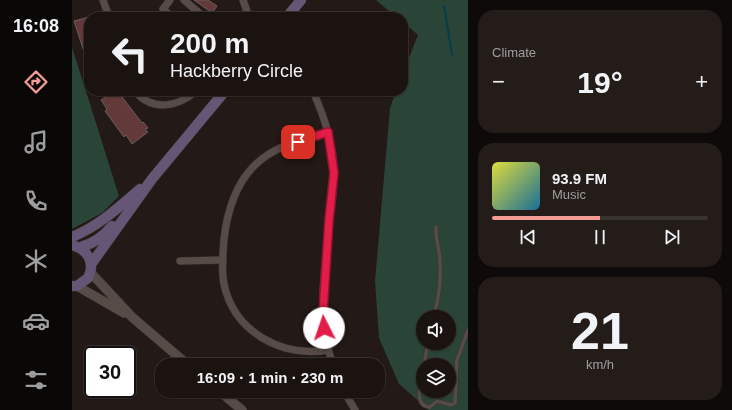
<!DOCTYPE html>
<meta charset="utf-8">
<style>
body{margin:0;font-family:Helvetica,sans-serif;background:#231c19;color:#f1f3f6;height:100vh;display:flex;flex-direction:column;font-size:15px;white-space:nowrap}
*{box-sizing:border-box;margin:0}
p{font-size:13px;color:#9f9e9f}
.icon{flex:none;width:22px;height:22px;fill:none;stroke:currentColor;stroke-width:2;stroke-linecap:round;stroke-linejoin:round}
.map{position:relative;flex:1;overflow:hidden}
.side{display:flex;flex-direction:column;gap:10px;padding:10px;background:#0e0a09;width:264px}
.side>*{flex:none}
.guide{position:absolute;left:12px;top:12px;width:324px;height:84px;border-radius:16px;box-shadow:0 1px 3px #0004,0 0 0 1px #383230;background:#1a1310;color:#f1f3f6;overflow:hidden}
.tools{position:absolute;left:344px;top:310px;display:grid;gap:8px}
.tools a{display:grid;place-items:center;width:40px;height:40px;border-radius:50%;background:#1a1310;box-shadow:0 1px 3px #0004,0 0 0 1px #383230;font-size:20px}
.speed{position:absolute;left:12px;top:346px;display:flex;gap:8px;font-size:20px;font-weight:700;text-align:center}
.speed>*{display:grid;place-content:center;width:52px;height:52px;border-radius:50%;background:#1a1310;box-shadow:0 1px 3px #0004,0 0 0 1px #383230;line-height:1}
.speed .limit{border:2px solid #111;border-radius:6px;background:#fff;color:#111}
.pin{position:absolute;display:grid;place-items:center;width:34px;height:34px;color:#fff;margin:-17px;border-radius:8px;box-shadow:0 2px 6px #0006}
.me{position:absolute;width:44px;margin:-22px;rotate:356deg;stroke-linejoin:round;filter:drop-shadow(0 0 3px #0008)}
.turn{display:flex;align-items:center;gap:14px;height:84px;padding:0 20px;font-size:18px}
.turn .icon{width:52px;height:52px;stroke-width:2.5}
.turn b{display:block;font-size:28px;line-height:34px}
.big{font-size:30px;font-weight:700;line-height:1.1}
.side .tile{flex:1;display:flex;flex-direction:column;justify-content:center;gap:6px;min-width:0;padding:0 14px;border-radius:16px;background:#231c19}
.side .dial{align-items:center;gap:0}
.dial b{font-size:52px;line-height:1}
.song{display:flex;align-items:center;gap:12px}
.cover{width:48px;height:48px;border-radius:6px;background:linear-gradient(135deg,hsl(60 70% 55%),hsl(200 70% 35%))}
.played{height:4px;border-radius:2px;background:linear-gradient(90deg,#f59c95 50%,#383230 50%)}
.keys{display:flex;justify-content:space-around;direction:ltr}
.heat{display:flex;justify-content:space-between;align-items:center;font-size:22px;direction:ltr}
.trip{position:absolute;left:83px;top:358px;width:230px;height:40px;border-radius:16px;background:#1a1310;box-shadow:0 1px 3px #0004,0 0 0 1px #383230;font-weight:700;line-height:40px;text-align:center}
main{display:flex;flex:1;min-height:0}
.menu{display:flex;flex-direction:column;width:72px;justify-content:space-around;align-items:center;background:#0a0806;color:#9f9e9f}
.menu .icon{width:28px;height:28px}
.menu .current{color:#f59c95}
.menu b{font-size:18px;color:#f1f3f6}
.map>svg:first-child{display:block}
.green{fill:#2a4438;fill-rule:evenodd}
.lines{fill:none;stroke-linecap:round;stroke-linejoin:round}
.stream{stroke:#043d4b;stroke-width:2}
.building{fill:#633a39;stroke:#6a5d5d}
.service-casing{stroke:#3a3331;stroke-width:4.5}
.minor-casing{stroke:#3a3331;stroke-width:8}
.tertiary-casing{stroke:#3a3331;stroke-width:10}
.secondary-casing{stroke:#3a3331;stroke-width:11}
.service{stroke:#564b47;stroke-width:3.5}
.minor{stroke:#564b47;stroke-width:7}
.tertiary{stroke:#564b47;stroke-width:9}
.secondary{stroke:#655676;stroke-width:10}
.route-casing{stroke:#92132f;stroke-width:10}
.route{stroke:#e11d48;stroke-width:7}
</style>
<main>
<nav class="menu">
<b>16:08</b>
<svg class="icon current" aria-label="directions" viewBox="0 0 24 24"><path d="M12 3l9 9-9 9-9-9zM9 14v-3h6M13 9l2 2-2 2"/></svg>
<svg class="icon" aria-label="music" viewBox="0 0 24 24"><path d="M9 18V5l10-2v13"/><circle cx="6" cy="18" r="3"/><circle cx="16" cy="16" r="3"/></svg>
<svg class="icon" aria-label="phone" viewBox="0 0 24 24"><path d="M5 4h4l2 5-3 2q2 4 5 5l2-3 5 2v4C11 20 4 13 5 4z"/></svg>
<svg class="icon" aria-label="climate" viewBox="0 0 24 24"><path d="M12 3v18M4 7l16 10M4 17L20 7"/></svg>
<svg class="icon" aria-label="car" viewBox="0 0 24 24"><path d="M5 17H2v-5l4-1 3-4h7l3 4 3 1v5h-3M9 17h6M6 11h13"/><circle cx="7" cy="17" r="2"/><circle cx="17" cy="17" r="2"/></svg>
<svg class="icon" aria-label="filters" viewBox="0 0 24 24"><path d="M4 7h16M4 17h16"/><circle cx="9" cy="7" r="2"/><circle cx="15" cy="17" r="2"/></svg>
</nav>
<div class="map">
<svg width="396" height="410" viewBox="0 0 396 410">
<rect width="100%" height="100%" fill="#231916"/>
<g class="green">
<path d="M304 0H396V410H357L327 384 307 338 303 281 318 108 324 91H331V73L346 35 331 22V17H324ZM351 317H377V343H351ZM351 365H377V391H351Z"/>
<polygon points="0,47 47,196 30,213 0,229"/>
</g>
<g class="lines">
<polyline class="stream" points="372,6 380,55"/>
</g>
<g class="building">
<polygon points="122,0 136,0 145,6 140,13"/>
<polygon points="17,17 17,64 16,64 2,21"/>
<polygon points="42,91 48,91 51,96 50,97 70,123 71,122 76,128 73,129 76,132 60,144 54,135 52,137 33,111 35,109 29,100"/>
</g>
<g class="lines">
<defs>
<g id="service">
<path d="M361 317C367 301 369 278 368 261 368 250 363 239 364 227"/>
<polyline points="352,365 356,343"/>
<path d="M351 372C349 383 341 406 358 407L365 401 379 405 383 403 385 360 396 330"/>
</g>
<g id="minor">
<polyline points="31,0 37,17"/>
<polyline points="98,0 91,9 100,17"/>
<polyline points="112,0 132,17"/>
<polyline points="171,0 177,17"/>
<path d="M63 91C80 112 106 107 124 91"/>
<path d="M241 91C252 117 262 144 262 174 260 236 239 304 261 365"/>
<polyline points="108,261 151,260"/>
<path d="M256 350C210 358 162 332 152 284 149 270 151 254 152 239 155 213 162 187 181 167 201 146 229 140 256 132"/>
<polyline points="272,391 283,410"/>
</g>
<g id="tertiary">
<polyline points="19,273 60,317 116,365"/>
<polyline points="5,286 52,313"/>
<polyline points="147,391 170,410"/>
</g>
<g id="secondary">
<polyline points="215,17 229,0"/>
<path d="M0 237C27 226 46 208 68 189"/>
<path d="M0 245C15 249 24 262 16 278L5 286H0"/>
<path d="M8 247C21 244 31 237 40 226"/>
<polyline points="20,263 80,179 153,91"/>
</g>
</defs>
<use href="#service" class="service-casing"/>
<use href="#minor" class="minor-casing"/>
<use href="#tertiary" class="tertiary-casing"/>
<use href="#secondary" class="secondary-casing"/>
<use href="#service" class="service"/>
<use href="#minor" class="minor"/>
<use href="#tertiary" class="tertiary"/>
<use href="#secondary" class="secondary"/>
</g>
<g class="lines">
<defs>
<polyline id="route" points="226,142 256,132 262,173 257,220 251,312 252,328"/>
</defs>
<use href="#route" class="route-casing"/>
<use href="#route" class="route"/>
</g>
</svg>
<div class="tools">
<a><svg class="icon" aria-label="sound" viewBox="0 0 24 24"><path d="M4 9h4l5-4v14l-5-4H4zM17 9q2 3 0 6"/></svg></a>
<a><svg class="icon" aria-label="layers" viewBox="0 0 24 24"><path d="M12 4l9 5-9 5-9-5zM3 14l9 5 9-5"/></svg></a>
</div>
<div class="speed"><div class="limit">30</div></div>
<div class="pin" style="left:226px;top:142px;background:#d93025"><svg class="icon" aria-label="arrive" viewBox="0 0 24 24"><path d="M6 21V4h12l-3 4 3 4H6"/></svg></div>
<svg class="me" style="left:252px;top:328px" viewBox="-20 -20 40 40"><circle r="19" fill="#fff"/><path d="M0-13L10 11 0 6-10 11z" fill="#e11d48"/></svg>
<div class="trip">16:09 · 1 min · 230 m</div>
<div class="guide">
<div class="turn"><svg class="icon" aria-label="left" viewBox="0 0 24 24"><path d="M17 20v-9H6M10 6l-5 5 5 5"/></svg><div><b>200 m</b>Hackberry Circle</div></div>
</div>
</div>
<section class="side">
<div class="tile"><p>Climate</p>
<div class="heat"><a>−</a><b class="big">19°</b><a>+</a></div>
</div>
<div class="tile">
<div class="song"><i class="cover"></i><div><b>93.9 FM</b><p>Music</p></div></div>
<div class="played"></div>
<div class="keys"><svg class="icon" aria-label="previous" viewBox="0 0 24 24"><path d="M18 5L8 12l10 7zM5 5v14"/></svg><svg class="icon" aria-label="pause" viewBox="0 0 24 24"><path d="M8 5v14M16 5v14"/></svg><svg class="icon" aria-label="next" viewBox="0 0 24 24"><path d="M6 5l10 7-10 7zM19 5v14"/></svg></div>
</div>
<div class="tile dial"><b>21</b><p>km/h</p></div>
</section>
</main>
